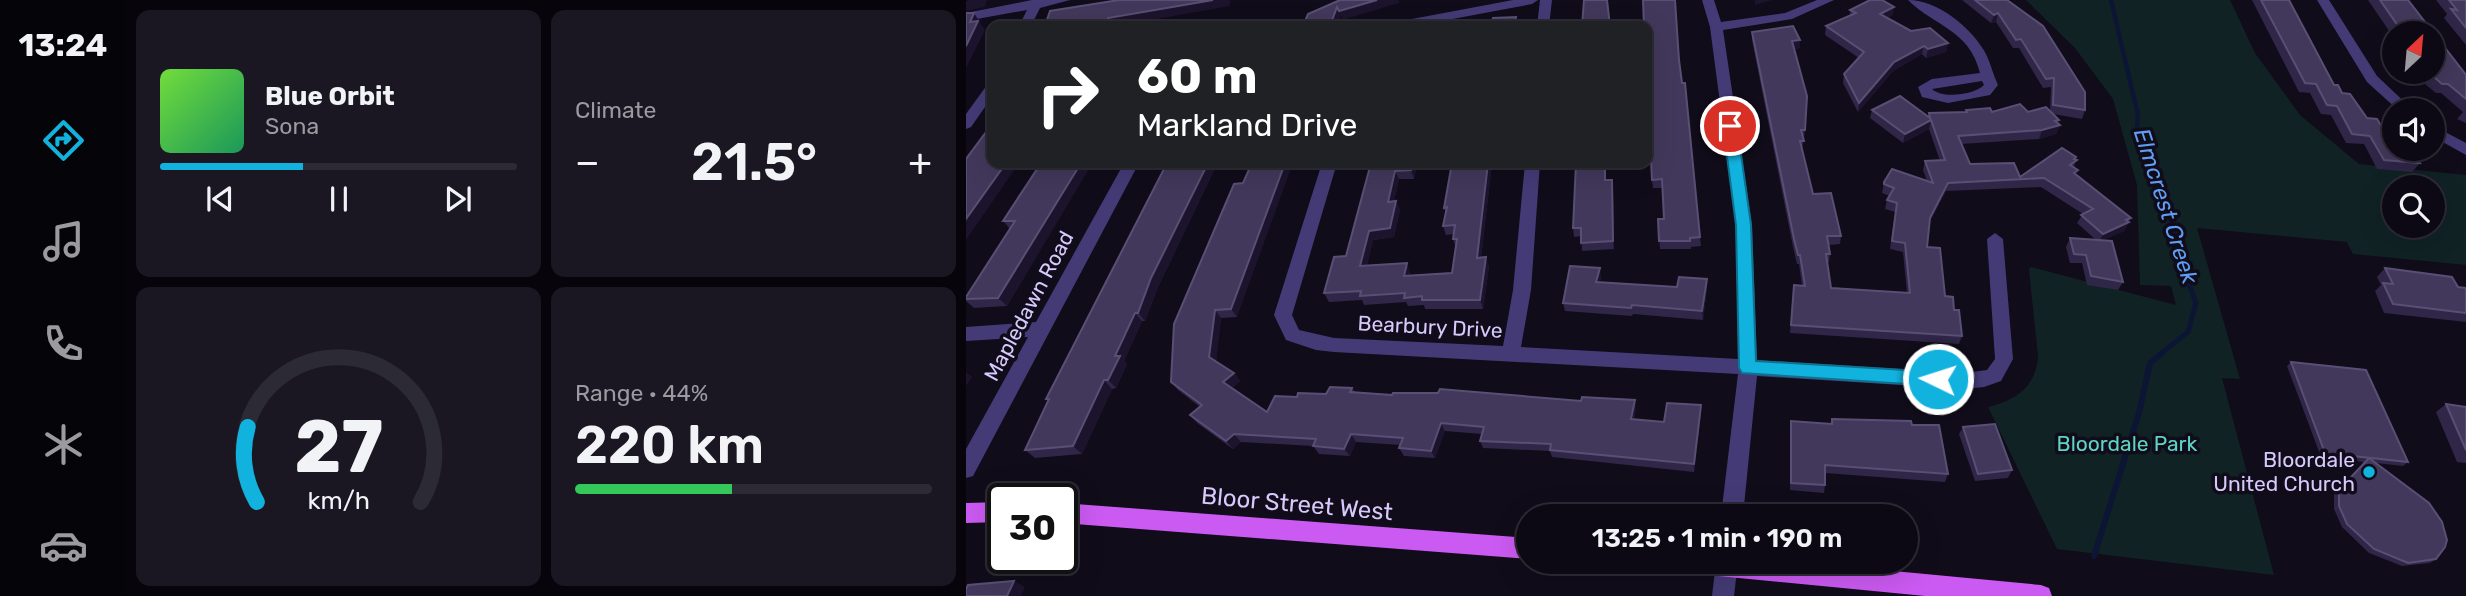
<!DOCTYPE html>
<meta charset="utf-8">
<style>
body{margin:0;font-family:Rubik,sans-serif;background:#1a1722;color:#f1f3f6;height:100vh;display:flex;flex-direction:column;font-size:26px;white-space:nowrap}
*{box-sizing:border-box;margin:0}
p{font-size:23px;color:#9a9aa0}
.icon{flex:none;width:38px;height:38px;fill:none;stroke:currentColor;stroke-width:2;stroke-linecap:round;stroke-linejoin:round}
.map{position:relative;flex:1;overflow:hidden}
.side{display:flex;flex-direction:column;gap:10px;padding:10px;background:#07050b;width:840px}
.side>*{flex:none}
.banner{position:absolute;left:21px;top:21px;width:665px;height:147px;border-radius:14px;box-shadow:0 7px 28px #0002,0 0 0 2px #2c2a34;background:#202124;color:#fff;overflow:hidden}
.needle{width:46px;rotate:26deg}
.buttons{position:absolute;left:1416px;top:21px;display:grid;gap:14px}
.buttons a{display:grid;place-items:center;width:63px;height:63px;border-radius:50%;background:#0c0914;box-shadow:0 7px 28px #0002,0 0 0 2px #2c2a34;font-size:35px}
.speed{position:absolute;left:21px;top:483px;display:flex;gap:14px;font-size:35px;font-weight:700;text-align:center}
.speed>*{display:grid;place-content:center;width:91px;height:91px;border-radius:50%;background:#0c0914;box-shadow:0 7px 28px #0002,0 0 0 2px #2c2a34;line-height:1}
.speed .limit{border:4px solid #111;border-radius:10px;background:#fff;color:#111}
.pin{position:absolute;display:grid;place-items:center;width:60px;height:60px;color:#fff;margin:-30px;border:4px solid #fff;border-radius:50%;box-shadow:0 2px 7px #0007}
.me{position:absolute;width:77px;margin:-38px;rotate:274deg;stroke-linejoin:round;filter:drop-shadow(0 0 5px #0008)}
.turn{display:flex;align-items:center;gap:24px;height:147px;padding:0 35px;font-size:32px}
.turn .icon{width:91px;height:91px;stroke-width:2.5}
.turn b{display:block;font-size:49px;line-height:60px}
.big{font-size:52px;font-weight:600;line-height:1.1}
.side .card{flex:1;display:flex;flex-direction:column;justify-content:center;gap:10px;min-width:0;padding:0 24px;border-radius:14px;background:#1a1722}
.side .dial{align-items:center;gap:0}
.dial svg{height:182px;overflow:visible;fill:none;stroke:#2c2a34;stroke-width:7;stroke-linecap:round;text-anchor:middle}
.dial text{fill:#f1f3f6;stroke:none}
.song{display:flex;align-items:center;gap:21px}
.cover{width:84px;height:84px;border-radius:10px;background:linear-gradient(135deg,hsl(100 70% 55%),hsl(150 70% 35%))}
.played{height:7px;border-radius:4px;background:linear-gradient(90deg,#12b2df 40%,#2c2a34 40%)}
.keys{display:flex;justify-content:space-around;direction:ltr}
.heat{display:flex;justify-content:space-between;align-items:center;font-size:38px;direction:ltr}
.charge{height:10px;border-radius:5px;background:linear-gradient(90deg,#34c759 44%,#2c2a34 0)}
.side .tiles{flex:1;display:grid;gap:10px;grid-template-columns:repeat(2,1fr)}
.trip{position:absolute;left:550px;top:504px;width:402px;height:70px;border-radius:35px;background:#0c0914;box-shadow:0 7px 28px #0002,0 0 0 2px #2c2a34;font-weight:600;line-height:70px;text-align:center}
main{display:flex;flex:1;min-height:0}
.menu{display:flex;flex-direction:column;width:126px;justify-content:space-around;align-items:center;background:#050408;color:#9a9aa0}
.menu .icon{width:49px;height:49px}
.menu .active{color:#12b2df}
.menu b{font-size:32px;color:#f1f3f6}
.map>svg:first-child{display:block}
.green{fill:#102224;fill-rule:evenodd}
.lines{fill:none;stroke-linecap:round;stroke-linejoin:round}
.stream-far2{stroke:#0c1634;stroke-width:4.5}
.stream-far1{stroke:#0c1634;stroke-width:5}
.stream{stroke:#0c1634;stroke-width:6}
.minor{fill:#443b76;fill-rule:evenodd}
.major{fill:#cb5af2;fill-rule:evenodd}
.wall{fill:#302648}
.shaded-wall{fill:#1c142d}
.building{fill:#42385b;stroke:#594f74;stroke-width:2}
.route{fill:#12b2df;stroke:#0c7491;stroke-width:2}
.poi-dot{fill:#12b2df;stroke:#100c1a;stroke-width:2.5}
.labels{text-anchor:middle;stroke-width:7;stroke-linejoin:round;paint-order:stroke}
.street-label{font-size:21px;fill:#d5cafb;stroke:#100c1a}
.park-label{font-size:21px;fill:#5dd4c4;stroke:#100c1a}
.poi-label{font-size:21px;fill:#d5cafb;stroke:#100c1a;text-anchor:end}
.water-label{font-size:23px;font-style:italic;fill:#609ef3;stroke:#100c1a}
.near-street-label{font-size:24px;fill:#d5cafb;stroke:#100c1a}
</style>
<main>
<nav class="menu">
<b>13:24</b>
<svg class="icon active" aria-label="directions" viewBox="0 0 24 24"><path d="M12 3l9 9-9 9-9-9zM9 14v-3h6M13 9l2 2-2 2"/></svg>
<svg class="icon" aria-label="music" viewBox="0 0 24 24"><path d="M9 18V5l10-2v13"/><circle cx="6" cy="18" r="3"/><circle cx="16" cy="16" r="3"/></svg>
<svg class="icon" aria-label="phone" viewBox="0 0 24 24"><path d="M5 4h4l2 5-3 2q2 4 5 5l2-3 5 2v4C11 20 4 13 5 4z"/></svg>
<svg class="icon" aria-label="climate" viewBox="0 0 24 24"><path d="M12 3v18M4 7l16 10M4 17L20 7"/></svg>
<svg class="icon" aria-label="car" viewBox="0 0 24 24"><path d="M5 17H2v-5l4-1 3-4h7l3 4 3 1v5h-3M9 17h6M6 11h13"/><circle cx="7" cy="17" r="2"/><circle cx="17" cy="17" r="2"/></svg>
</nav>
<section class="side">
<div class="tiles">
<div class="card">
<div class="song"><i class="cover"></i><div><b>Blue Orbit</b><p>Sona</p></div></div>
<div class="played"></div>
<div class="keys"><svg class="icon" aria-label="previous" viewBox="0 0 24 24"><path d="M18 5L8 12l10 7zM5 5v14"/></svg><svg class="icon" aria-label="pause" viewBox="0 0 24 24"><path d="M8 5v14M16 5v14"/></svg><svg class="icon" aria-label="next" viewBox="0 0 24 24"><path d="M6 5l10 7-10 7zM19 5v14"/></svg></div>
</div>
<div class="card"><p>Climate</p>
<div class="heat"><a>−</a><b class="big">21.5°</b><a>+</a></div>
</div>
<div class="card dial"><svg viewBox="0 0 100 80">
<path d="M14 69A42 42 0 1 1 86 69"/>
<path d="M14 69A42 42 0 0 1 10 36" stroke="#12b2df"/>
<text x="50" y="56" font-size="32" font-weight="700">27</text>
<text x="50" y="72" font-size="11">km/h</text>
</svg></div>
<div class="card"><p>Range · 44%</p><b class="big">220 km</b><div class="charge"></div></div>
</div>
</section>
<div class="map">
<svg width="1500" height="596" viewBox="0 0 1500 596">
<rect width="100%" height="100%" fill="#100c1a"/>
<path class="green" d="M1060 0H1264L1289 53 1334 115 1393 164 1500 175V265L1387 254 1381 242 1231 228 1274 379 1256 378 1308 575 1091 549 1022 407C1050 400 1069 388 1072 357L1063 269 1065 267 1210 305 1205 286 1174 285 1171 185 1147 99 1109 48ZM1428 187H1466V226H1428Z"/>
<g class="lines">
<polyline class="stream-far2" points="1145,0 1172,115 1171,128 1184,160"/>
<polyline class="stream-far1" points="1183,159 1199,197 1214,260 1230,303 1222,332 1192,356"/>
<polyline class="stream" points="1128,556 1173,413 1184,363 1195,354"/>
<g class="minor">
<polygon points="66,0 104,0 74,8 65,26 53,26 61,10 0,21 0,13"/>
<polygon points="547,0 572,0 566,4 449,26 424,26 430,22"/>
<polygon points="574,0 586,0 583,26 571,26"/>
<polygon points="736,0 748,0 755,22 819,13 851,0 868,0 826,19 757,30 786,225 791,360 998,373 1021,370 1029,359 1021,239 1029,233 1037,239 1047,359 1035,381 1018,387 998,389 791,376 777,516 755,516 772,374 368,352 350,350 320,340 308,315 356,163 371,163 326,315 333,330 368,338 537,346 547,290 559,163 574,163 565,290 555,347 772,359 770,225 744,27"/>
<path d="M942 0C972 0 1006 28 1020 54 1025 64 1027 75 1032 85L1024 95 982 103 956 97 952 87 966 79 1014 73C1003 29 969 27 942 0ZM1016 81 1018 85C1008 95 976 99 966 89Z"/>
<polygon points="1351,0 1363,0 1411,76 1447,110 1432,110 1401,82"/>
<polygon points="26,84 26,97 5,127 0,129 0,114 21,85"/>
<polygon points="1466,125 1500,143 1500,155 1466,136"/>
<polygon points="158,163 173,163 7,476 0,478 0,449 62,337 0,341 0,327 70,322"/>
<polygon points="750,562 772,562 768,596 746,596"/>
</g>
<g class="major">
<polygon points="37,502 37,522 0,523 0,503"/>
<polygon points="96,503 562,538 562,559 96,523"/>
<polygon points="710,562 832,562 1075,585 1083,588 1086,596 959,596 721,573 713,570"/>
</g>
</g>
<g class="wall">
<polygon points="996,0 1041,0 1119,110 1116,119 1087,114 1093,120 1092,123 1094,125 1090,134 1073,139 995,144 1004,164 1054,177 1110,157 1108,168 1110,175 1165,218 1158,231 1137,240 1157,282 1152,290 1121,285 1116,263 1104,263 1100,247 1104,238 1130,240 1111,223 1117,214 1075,187 980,191 963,223 961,247 979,296 988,310 996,336 993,344 824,333 828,285 836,286 833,264 831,264 827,247 786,40 786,32 834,40 834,48 828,49 839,130 836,150 847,194 875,236 874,244 863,245 864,254 863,262 861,262 865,288 941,293 937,252 924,249 929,212 919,209 921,200 924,196 916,193 918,182 961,181 957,170 959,161 974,161 963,129 937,143 904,118 906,110 962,116 963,113 999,112 1000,110 1026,112 1084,111 1085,87 1077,88 1053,48 1047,48 1030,22 1025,23"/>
<polygon points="1286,0 1323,0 1368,85 1425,142 1454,163 1446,172 1411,169 1398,144 1380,143 1365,115 1355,114 1344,93 1333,92"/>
<polygon points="1402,0 1442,0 1500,75 1500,123 1491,119 1497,112 1475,93 1470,93 1460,85 1451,72 1466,72 1466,33 1428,33 1428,38"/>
<polygon points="1470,0 1500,0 1500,45 1478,18 1481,14"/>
<polygon points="928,7 926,15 921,18 945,31 982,43 980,52 960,58 956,54 927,71 892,112 877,83 878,74 893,58 859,35 860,26 884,16 884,10"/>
<polygon points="713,60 735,246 725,247 725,249 694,249 692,219 698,219 696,188 687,188 686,180"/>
<polygon points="75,163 126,163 41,306 8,308 0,301 0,297 44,229 37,221"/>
<polygon points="201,163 251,164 192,287 179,321 176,321 158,361 161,364 150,388 146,389 116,454 69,458 59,450 82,401 80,399"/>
<polygon points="405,163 451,163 448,179 433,179 428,201 430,201 434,210 428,237 407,240 401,265 444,272 444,275 486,273 490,248 487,239 487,234 480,235 477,226 480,214 478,208 486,163 526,163 515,258 523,266 517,309 459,309 458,305 442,306 440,302 398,305 396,300 363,302 358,293 380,256"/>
<polygon points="610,163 640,163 640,180 646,180 647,188 648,249 616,251 615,236 608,237 607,228"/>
<polygon points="277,183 271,317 255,318 250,361 268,373 274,381 266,388 301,412 331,397 360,394 386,388 389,392 670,408 668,420 698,422 735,413 728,472 586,457 584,451 517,448 514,441 516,434 479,431 469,458 438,456 433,448 434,445 390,442 384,456 353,454 347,446 275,442 267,449 231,423 224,415 234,407 212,390 205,382"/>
<polygon points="1419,268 1492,287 1500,288 1500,322 1418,313 1409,291 1415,285 1411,277"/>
<polygon points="635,277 634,282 711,287 741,279 741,287 737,320 667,314 666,316 599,311 597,303"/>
<polygon points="1325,362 1442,462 1437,466 1410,463 1470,559 1464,563 1436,566 1403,553 1376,527 1368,509 1368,493 1398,462 1355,457 1321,366"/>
<polygon points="1480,404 1500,407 1500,463 1491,462 1470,412"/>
<polygon points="866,419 946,425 982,474 979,482 859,473 859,485 858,493 824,490 824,428 825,421 865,424"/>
<polygon points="997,427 1046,470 1042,478 1009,481 993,434"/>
</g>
<g class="shaded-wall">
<polygon points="4,0 23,0 21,0 19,7 0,11 0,1"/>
<polygon points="247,0 264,0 264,6 151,26 142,21 142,18"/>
<polygon points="411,0 433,0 433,3 376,20 375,16 371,26 364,26 371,7"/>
<polygon points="789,0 806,0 789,5"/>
<polygon points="928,7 926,15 912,23 914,14"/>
<polygon points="8,13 19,30 0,68 0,46 4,22"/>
<polygon points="1032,13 1030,22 1025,23 1028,15"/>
<polygon points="834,40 834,48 826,49 826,41"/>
<polygon points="982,43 980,52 960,58 962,49"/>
<polygon points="958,46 956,54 927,71 892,112 893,103 928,62"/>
<polygon points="965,120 963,129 937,143 939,134"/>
<polygon points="1093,120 1090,126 1094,125 1090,134 1073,139 1076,130 1089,121"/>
<polygon points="40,163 53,163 0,240 0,219"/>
<polygon points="115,163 126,163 41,306 32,298"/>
<polygon points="242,163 251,164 192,287 179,321 172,313 185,278"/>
<polygon points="319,163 327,163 271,317 265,309"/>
<polygon points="446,163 451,163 448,179 445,170"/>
<polygon points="522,163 526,163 514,266 511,258"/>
<polygon points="429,171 433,179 426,210 422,202"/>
<polygon points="646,180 647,188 648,249 647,241"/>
<polygon points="982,183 980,191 961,227 964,218"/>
<polygon points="430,201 434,210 428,237 407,240 399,274 394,266 403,231"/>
<polygon points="1165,218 1158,231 1133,242 1137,234"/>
<polygon points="520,257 523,266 517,309 514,300"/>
<polygon points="441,263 444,272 442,284 438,276"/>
<polygon points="634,268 635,277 632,290 630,282"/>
<polygon points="741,279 741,287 737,320 736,311"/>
<polygon points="249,310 255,318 250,365 243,357"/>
<polygon points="169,313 176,321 158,361 161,364 150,388 142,380 149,356"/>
<polygon points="0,372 6,377 0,386"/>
<polygon points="268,373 274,381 264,390 257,382"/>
<polygon points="138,380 146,389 116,454 107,446"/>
<polygon points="669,400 670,408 666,427 665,419"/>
<polygon points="735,405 735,413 728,472 728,464"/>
<polygon points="475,423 479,431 469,458 465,451"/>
<polygon points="268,434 275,442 267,449 260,441"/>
<polygon points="385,434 390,442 384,456 378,449"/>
<polygon points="48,581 59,587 55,596 41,596"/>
</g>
<g class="building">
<polygon points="153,0 247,0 142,18 142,21 196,26 79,26 84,11"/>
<polygon points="374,0 411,0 373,11 371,7 364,26 337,26 342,14"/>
<polygon points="618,0 641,0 644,26 616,26"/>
<polygon points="677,0 709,0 713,60 716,83 719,83 734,237 724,238 724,241 693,241 692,219 698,219 696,179 686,180 681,78 681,26 678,26"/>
<polygon points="904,0 916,0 928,7 914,14 945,31 964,28 982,43 962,49 958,46 928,62 893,103 878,74 898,52 860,26 890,13 884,10"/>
<polygon points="1009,0 1041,0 1077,26 1119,92 1119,110 1087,105 1088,78 1080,79 1055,39 1050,40 1032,13 1028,15"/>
<polygon points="1295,0 1323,0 1368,85 1372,85 1376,93 1384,94 1401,118 1411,119 1425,142 1428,142 1428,149 1446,149 1454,163 1418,160 1404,136 1386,134 1371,106 1361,105 1350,84 1339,83"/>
<polygon points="1414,0 1442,0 1500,75 1500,99 1482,84 1476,84 1467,76 1464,72 1466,72 1466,33 1437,33"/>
<polygon points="1483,0 1500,0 1500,28 1485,9 1491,10"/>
<polygon points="0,13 8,13 4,22 12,21 0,46"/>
<polygon points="550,17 548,26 492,26 493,24 526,23 527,18"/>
<polygon points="827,26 834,40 826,41 841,96 839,130 835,130 838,141 834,141 847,194 865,193 875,236 861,236 864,254 860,254 865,288 944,293 939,243 926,241 931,203 921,200 928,188 918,184 918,182 926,169 967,183 959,161 979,160 965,120 939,134 906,110 934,96 964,118 963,113 1001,112 1000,110 1024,108 1026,112 1054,104 1062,112 1080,107 1093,120 1089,121 1094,125 1076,130 992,136 1004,164 1048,163 1054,177 1096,148 1110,157 1108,159 1111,160 1104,165 1112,170 1108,173 1165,218 1160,220 1163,222 1137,234 1115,215 1127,209 1078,178 982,183 964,218 961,247 974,248 979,296 987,297 988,310 993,310 996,336 825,325 828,285 839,286 834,255 832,255 828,239 786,32"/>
<polygon points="26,124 26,163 40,163 0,219 0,159"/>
<polygon points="75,163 115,163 32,298 0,299 0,297 49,221 37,221"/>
<polygon points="201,163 242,163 185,278 172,313 169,313 149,356 154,356 142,380 138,380 107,446 59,450 83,399 80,399"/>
<polygon points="286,163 319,163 265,309 249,310 243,357 268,373 257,382 301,412 309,396 331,397 332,393 360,394 364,387 386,388 384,392 426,395 427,393 472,393 474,389 615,401 616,397 669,400 665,419 698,422 701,403 735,405 728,464 584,450 585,444 514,441 518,427 475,423 465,451 433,448 437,438 385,434 378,449 347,446 350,439 268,434 260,441 224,415 236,405 205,382 208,324 268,184 277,183"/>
<polygon points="405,163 446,163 445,170 429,171 422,202 430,201 424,228 403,231 394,266 441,263 438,276 486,273 491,239 487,239 489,225 477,226 481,207 478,208 486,163 522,163 511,258 520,257 514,300 456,300 456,296 438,298 439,293 394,296 395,291 358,293 368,257 380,256"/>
<polygon points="610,163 639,163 639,180 646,180 647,241 615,243 615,228 607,228"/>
<polygon points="1104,238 1146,241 1157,282 1125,276 1120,255 1108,254"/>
<polygon points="604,266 634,268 630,282 711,287 713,277 741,279 736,311 666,305 665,308 597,303"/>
<polygon points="1419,268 1486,277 1492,287 1500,288 1500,313 1427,304 1417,283 1427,284"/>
<polygon points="1325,362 1400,370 1442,462 1359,453"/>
<polygon points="1480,404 1500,407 1500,450"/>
<polygon points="866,419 945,421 946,425 973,425 982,474 859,465 859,485 825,483 825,421 866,424"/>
<polygon points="1029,424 1046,470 1012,474 997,427"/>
<polygon points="1403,458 1463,503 1476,522 1481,540 1479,547 1470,559 1442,563 1408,549 1381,524 1373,506 1373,490"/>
<polygon points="48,581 41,596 0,596 0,589 2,585"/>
</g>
<polygon class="route" points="764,122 771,126 785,225 790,361 972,372 978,374 980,379 978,384 972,386 776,373 773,368 770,225 757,126"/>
<circle class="poi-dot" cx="1403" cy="472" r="7"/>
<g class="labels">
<g class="street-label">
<text transform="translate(63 306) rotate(-62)" y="7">Mapledawn Road</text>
<text transform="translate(464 327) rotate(3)" y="7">Bearbury Drive</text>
</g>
<g class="park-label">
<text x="1161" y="451">Bloordale Park</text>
</g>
<g class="poi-label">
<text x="1389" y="467">Bloordale<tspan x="1389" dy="24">United Church</tspan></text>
</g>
<g class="water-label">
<text transform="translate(1200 206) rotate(72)" y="8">Elmcrest Creek</text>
</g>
<g class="near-street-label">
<text transform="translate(331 504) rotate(5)" y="8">Bloor Street West</text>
</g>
</g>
</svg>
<div class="buttons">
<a><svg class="needle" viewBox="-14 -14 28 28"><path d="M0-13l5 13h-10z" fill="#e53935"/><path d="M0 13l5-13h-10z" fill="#9a9aa0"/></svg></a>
<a><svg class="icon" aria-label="sound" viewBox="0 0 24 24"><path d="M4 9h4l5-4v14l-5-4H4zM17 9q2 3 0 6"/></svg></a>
<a><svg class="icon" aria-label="search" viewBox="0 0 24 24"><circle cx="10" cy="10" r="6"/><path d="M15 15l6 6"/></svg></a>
</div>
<div class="speed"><div class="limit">30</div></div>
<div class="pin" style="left:764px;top:126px;background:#d93025"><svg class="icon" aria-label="arrive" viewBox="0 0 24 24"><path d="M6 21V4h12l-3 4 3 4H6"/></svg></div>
<svg class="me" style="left:972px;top:379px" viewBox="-20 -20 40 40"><circle r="17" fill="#12b2df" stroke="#fff" stroke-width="3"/><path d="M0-11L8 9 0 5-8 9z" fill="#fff"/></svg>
<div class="trip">13:25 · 1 min · 190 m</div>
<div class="banner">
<div class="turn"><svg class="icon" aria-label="right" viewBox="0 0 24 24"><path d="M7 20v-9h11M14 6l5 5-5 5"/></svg><div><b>60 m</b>Markland Drive</div></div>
</div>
</div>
</main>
